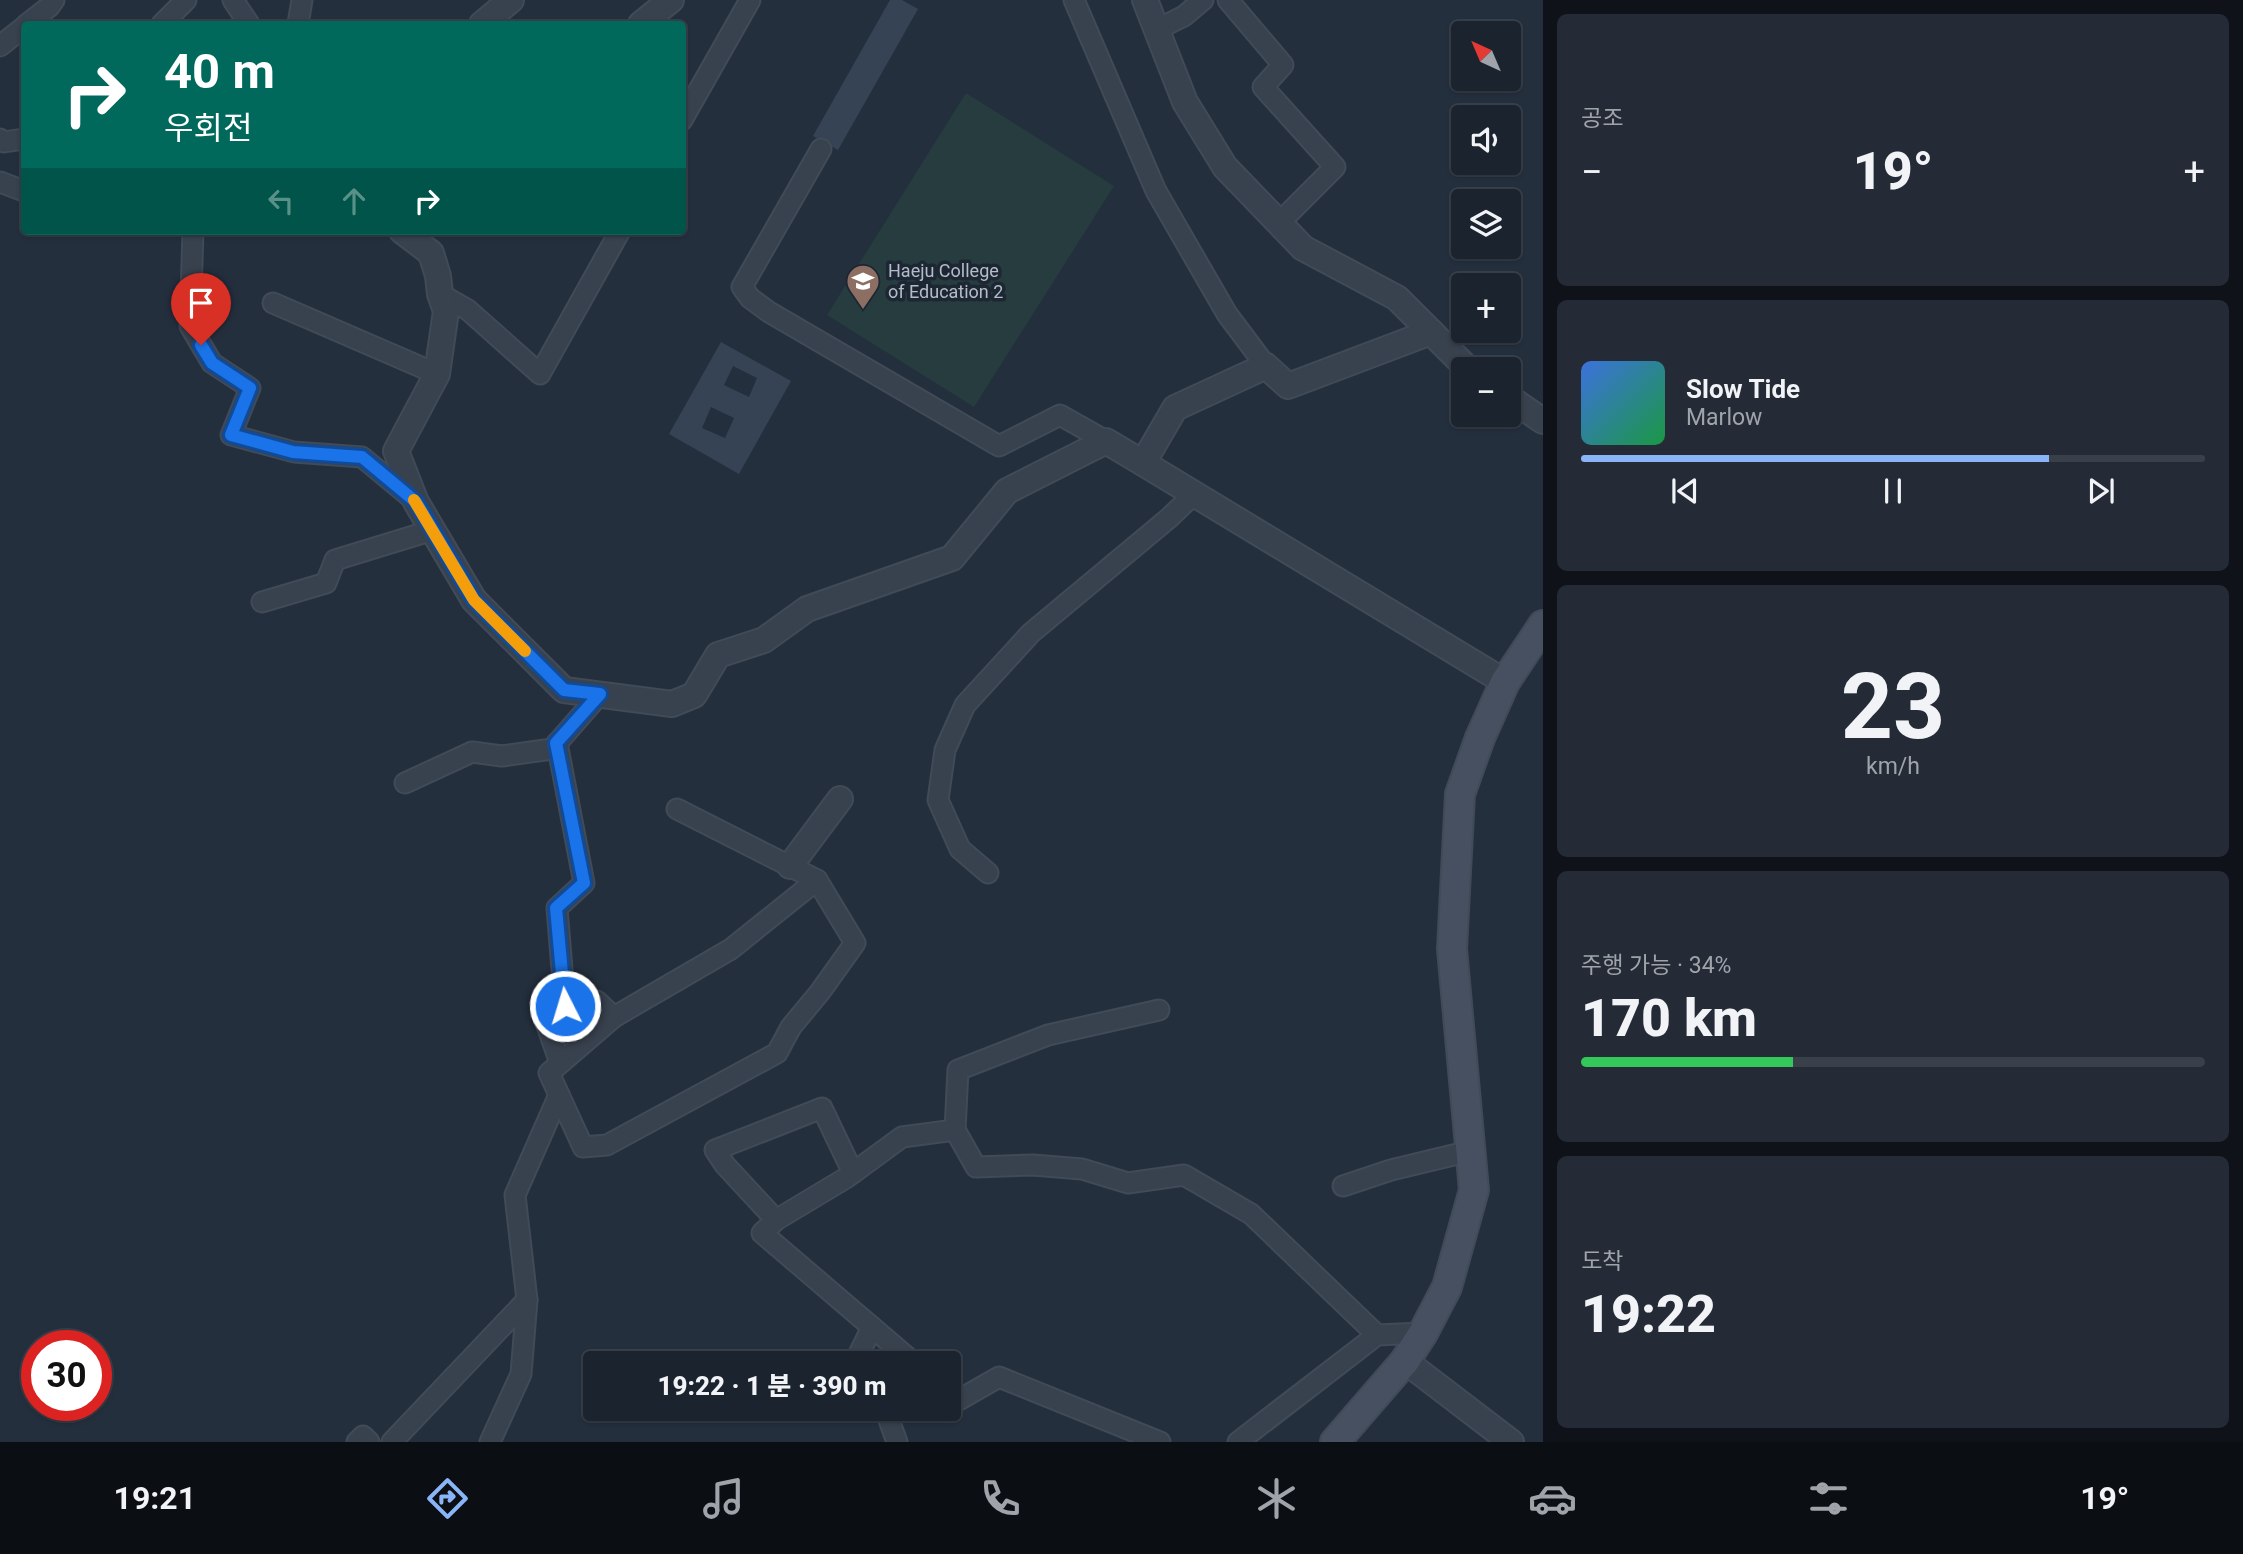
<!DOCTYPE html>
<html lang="ko">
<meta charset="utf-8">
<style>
body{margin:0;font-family:Roboto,"Noto Sans KR",sans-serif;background:#242b36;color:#f1f3f6;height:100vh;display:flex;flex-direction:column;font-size:26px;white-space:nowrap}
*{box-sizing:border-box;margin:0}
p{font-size:23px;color:#a0a4aa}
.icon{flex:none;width:38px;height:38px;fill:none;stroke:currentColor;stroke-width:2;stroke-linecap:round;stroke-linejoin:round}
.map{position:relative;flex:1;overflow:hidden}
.drawer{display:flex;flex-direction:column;gap:14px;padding:14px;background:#0f1319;width:700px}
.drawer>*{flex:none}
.guide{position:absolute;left:21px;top:21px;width:665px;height:214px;border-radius:7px;box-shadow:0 2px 5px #0004,0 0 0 2px #39404a;background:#00695c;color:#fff;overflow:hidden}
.needle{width:46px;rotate:316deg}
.fabs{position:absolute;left:1451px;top:21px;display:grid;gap:14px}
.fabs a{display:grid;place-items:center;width:70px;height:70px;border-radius:7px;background:#1b232e;box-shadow:0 2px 5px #0004,0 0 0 2px #39404a;font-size:35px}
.speed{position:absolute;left:21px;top:1330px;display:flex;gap:14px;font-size:35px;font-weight:700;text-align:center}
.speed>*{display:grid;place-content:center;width:91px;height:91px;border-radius:50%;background:#1b232e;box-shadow:0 2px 5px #0004,0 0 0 2px #39404a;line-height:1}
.speed .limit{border:10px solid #d22;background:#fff;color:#111}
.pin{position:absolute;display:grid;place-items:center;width:60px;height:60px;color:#fff;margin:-72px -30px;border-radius:50% 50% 50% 0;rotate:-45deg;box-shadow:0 0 7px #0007}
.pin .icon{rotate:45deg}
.me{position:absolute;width:77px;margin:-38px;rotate:355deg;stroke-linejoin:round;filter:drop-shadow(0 0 5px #0008)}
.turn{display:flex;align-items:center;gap:24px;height:147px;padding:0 28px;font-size:32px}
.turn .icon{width:91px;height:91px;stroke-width:2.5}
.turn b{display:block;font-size:49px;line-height:60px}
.lanes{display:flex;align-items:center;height:66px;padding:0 28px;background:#0003;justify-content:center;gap:35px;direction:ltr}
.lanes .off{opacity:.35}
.big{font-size:52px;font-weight:800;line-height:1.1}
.drawer .tile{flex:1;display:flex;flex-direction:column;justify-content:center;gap:10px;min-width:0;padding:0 24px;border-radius:10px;background:#242b36}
.drawer .dial{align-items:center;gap:0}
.dial b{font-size:91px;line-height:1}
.song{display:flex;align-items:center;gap:21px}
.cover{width:84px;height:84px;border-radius:10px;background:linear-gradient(135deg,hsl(220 70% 55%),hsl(140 70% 35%))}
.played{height:7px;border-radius:4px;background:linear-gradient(90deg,#8ab4f8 75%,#39404a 75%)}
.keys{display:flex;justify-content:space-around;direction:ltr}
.heat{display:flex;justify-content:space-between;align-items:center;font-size:38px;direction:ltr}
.charge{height:10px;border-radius:5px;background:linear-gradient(90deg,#34c759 34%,#39404a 0)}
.trip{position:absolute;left:583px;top:1351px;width:378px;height:70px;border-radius:7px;background:#1b232e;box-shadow:0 2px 5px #0004,0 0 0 2px #39404a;font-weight:800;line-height:70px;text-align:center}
.menu{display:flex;height:112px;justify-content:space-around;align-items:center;background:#0b0e12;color:#a0a4aa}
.menu .icon{width:49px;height:49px}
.menu .active{color:#8ab4f8}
.menu b{font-size:32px;color:#f1f3f6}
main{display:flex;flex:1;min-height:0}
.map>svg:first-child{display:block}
.green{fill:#263c3f}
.building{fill:#364354;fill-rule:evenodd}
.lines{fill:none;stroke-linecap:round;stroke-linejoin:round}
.minor-casing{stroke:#414a57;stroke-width:23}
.tertiary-casing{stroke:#414a57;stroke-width:28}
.secondary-casing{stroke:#414a57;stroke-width:32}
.minor{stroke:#38414e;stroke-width:19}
.tertiary{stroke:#38414e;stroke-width:24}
.secondary{stroke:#465061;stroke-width:28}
.route-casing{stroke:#114b97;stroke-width:18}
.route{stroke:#1a73e8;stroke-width:12}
.slow{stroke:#f59e0b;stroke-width:12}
.labels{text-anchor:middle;stroke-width:7;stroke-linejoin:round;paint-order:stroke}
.poi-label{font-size:18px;fill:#b4bcc9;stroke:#1d2633;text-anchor:start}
</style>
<main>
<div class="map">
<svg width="1543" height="1442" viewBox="0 0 1543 1442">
<rect width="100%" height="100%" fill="#242f3e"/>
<polygon class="green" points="966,93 1114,186 974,407 827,315"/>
<g class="building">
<polygon points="890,0 902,0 918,9 838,150 813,136"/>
<path d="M721 342 791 381 739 474 669 434ZM733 366 757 378 749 397 724 385ZM711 407 734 418 725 438 702 428Z"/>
</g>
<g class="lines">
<defs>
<g id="minor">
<polyline points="233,0 249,24"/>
<polyline points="1074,0 1156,191 1227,314 1266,366"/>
<polyline points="1228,0 1283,65 1263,87 1335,167 1279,223"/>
<polyline points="27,24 49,7 54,0"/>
<polyline points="162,24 186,0"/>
<polyline points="298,24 302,0"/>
<polyline points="1156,30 1184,16 1203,0"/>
<polyline points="0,46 24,27"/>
<polyline points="682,120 750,0"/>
<polyline points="0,139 4,142 24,139"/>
<polyline points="821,149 742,287 750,298 769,312 999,446 1060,415 1106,441"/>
<polyline points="0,182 24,191"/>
<polyline points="193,231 190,326 212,363 250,388 231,435 294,452 362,457 415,501"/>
<polyline points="440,294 468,310 540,374 620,231"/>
<polyline points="273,303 437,374"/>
<polyline points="262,602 326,583 335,560 433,530"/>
<polyline points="557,743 584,883 557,908 565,1006 597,1001 614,1017 731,949 817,880 677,809"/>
<polyline points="405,783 472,752 502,756 552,749 600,694"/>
<polyline points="988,873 960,849 938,800 945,750 965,705 1031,633 1169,518 1194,494"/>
<polyline points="614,1017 549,1073 583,1147 607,1145 777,1053 791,1027 820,992 855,943 817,880"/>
<polyline points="560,1063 546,1023 565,1006"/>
<polyline points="955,1130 958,1070 1048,1035 1159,1010"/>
<polyline points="1343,1186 1391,1170 1470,1151"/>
<polyline points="776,1220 725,1165 715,1150 822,1108 853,1173"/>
<polyline points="859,1363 856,1360 872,1327"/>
<polyline points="914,1363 762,1233 776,1220 846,1178 902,1137 955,1130 976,1167 1033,1165 1082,1169 1128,1183 1184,1175 1251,1214 1377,1335"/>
<polyline points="948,1393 957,1401 999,1377 1160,1442"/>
<polyline points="885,1409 897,1442"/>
<polyline points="357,1442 363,1436 369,1442"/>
<polyline points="392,1442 527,1300"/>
<polyline points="490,1442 521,1374 527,1300 515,1195 559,1095"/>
<polyline points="1238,1442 1377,1335 1423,1333"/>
</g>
<g id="tertiary">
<polyline points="1145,0 1185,102 1225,167 1303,248 1397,298 1468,369"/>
<polyline points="482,24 511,0"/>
<polyline points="641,24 671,0"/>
<polyline points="402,231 431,253 438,276 440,294 446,311 437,374 396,451 416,502 474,600 564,690 672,704 694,695 718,655 764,640 807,609 952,558 1007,491 1106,441 1143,463 1175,408 1266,366 1288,386 1431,332"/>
<polyline points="1508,397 1543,421"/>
<polyline points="1143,463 1505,682"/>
<polyline points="790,866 840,799"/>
<polyline points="1405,1361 1511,1442"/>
</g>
<polyline id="secondary" points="1335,1442 1405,1361 1423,1333 1447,1287 1474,1190 1452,949 1460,794 1480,738 1505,682 1543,625"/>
</defs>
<use href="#minor" class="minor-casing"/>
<use href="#tertiary" class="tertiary-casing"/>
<use href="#secondary" class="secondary-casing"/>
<use href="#minor" class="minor"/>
<use href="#tertiary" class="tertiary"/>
<use href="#secondary" class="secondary"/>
</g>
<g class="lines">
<defs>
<polyline id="route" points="201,345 212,363 250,388 231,435 293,452 362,457 416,502 474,600 564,690 600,694 556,743 584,883 556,908 565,1006"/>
</defs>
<use href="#route" class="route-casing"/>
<use href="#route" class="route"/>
<polyline class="slow" points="414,500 474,600 525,651"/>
</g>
<defs>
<symbol id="university-pin" viewBox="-11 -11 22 30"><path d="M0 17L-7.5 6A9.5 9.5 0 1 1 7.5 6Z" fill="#8d6e63" stroke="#1d2633"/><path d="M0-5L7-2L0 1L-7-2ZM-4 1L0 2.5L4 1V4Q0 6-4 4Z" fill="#fff"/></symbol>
</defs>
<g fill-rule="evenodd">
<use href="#university-pin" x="844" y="262" width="38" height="52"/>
</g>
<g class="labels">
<g class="poi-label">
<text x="888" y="277">Haeju College<tspan x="888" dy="21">of Education 2</tspan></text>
</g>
</g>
</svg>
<div class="fabs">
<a><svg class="needle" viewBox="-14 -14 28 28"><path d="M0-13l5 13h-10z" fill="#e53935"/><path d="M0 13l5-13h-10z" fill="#a0a4aa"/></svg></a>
<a><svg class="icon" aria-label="sound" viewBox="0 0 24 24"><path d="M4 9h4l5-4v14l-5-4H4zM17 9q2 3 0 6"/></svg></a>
<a><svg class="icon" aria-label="layers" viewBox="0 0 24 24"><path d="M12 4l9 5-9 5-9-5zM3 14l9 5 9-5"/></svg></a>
<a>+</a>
<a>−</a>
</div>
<div class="speed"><div class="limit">30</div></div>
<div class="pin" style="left:201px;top:345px;background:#d93025"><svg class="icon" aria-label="arrive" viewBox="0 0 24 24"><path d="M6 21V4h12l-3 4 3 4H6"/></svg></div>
<svg class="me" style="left:565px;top:1006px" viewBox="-20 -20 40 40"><circle r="17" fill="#1a73e8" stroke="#fff" stroke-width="3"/><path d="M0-11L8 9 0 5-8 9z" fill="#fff"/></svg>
<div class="trip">19:22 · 1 분 · 390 m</div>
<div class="guide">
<div class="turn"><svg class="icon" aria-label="right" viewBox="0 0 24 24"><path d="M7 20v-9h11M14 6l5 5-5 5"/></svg><div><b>40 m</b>우회전</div></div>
<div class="lanes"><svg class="icon off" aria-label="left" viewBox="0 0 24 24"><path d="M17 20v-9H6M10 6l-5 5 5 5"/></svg><svg class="icon off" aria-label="ahead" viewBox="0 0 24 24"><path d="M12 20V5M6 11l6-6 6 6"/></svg><svg class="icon" aria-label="right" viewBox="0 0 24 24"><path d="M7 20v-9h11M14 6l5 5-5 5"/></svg></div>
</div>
</div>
<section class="drawer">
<div class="tile"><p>공조</p>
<div class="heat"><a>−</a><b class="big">19°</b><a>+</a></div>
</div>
<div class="tile">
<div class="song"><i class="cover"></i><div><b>Slow Tide</b><p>Marlow</p></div></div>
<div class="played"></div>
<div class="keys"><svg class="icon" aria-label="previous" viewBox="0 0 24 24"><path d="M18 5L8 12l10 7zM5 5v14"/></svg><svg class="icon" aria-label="pause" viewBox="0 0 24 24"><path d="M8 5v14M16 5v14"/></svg><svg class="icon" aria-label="next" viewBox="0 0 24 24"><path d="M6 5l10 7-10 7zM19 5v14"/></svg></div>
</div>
<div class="tile dial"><b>23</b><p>km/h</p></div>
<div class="tile"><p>주행 가능 · 34%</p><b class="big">170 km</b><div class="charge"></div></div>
<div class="tile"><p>도착</p><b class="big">19:22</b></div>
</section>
</main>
<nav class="menu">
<b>19:21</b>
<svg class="icon active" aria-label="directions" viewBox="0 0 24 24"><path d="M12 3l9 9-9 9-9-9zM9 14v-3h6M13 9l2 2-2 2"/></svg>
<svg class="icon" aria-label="music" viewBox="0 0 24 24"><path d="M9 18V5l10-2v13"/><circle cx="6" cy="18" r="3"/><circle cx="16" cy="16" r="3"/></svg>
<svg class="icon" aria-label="phone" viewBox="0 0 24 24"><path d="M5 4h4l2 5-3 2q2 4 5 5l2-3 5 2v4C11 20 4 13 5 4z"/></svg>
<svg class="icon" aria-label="climate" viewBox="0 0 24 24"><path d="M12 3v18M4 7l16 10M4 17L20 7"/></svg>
<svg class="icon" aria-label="car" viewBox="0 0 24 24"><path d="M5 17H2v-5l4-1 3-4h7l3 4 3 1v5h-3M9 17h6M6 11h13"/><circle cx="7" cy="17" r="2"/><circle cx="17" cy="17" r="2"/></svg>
<svg class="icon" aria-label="filters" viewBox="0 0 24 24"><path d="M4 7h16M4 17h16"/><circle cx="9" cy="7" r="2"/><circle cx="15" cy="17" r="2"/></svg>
<b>19°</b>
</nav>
